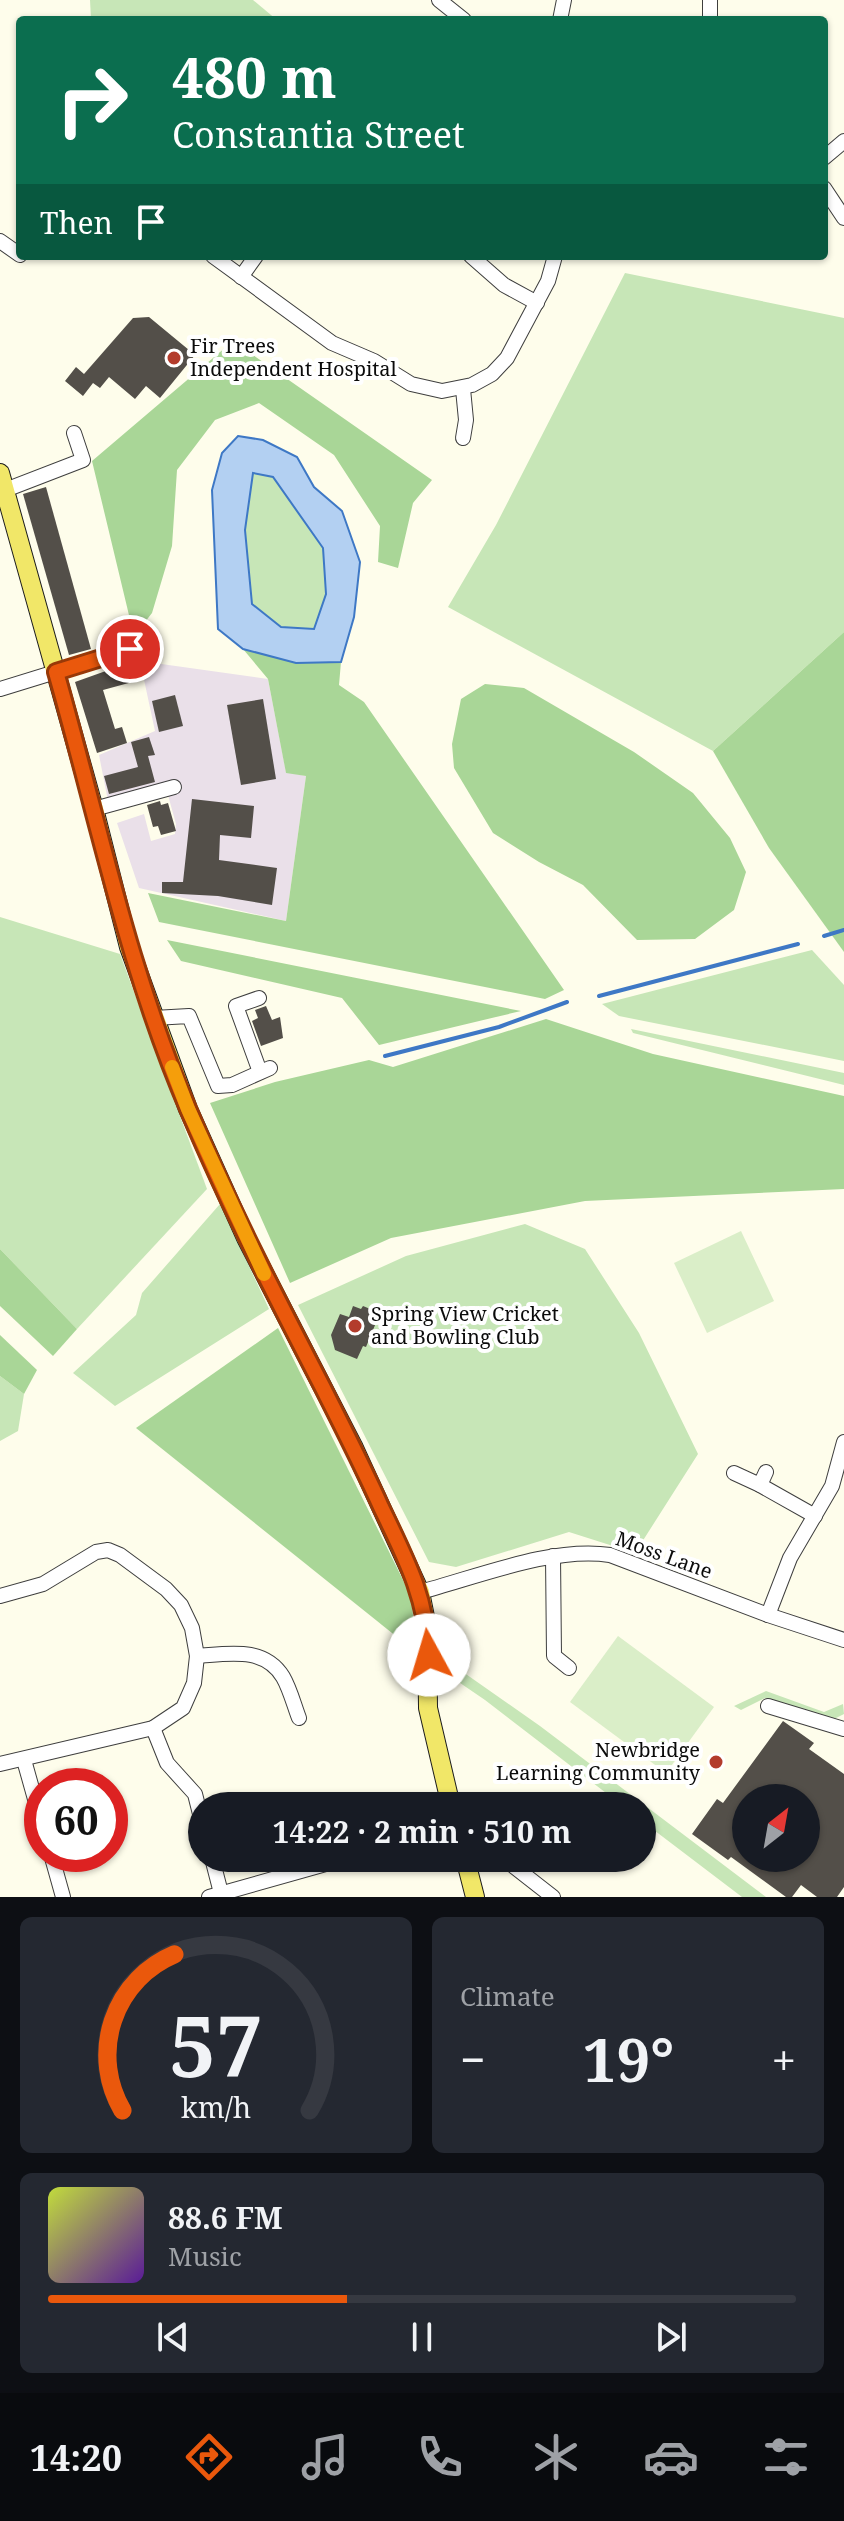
<!DOCTYPE html>
<meta charset="utf-8">
<style>
body{margin:0;font-family:"Noto Serif",serif;background:#242831;color:#f1f3f6;height:100vh;display:flex;flex-direction:column;font-size:30px;white-space:nowrap}
*{box-sizing:border-box;margin:0}
p{font-size:26px;color:#9ea1a6}
.icon{flex:none;width:44px;height:44px;fill:none;stroke:currentColor;stroke-width:2;stroke-linecap:round;stroke-linejoin:round}
.map{position:relative;height:1897px;overflow:hidden}
.details{display:flex;flex-direction:column;gap:20px;padding:20px;background:#0d0f14;flex:1}
.details>*{flex:none}
.hud{position:absolute;left:16px;top:16px;width:812px;height:244px;border-radius:8px;box-shadow:0 2px 6px #0004;background:#0b6e4f;color:#fff;overflow:hidden}
.needle{width:52px;rotate:31deg}
.fabs{position:absolute;left:732px;top:1784px;display:grid;gap:16px}
.fabs a{display:grid;place-items:center;width:88px;height:88px;border-radius:50%;background:#171b24;box-shadow:0 2px 6px #0004;font-size:40px}
.speed{position:absolute;left:24px;top:1768px;display:flex;gap:16px;font-size:40px;font-weight:700;text-align:center}
.speed>*{display:grid;place-content:center;width:104px;height:104px;border-radius:50%;background:#171b24;box-shadow:0 2px 6px #0004;line-height:1}
.speed .limit{border:12px solid #d22;background:#fff;color:#111}
.pin{position:absolute;display:grid;place-items:center;width:68px;height:68px;color:#fff;margin:-34px;border:4px solid #fff;border-radius:50%;box-shadow:0 2px 8px #0007}
.me{position:absolute;width:88px;margin:-44px;rotate:354deg;stroke-linejoin:round;filter:drop-shadow(0 0 6px #0008)}
.turn{display:flex;align-items:center;gap:28px;height:168px;padding:0 24px;font-size:36px}
.turn .icon{width:104px;height:104px;stroke-width:2.5}
.turn b{display:block;font-size:56px;line-height:68px}
.then{display:flex;align-items:center;height:76px;padding:0 24px;background:#0003;gap:16px;font-size:30px}
.big{font-size:60px;font-weight:700;line-height:1.1}
.details .card{flex:1;display:flex;flex-direction:column;justify-content:center;gap:12px;min-width:0;padding:0 28px;border-radius:12px;background:#242831}
.details .dial{align-items:center;gap:0}
.dial svg{height:208px;overflow:visible;fill:none;stroke:#363941;stroke-width:7;stroke-linecap:round;text-anchor:middle}
.dial text{fill:#f1f3f6;stroke:none}
.song{display:flex;align-items:center;gap:24px}
.cover{width:96px;height:96px;border-radius:12px;background:linear-gradient(135deg,hsl(70 70% 55%),hsl(270 70% 35%))}
.played{height:8px;border-radius:4px;background:linear-gradient(90deg,#ea580c 40%,#363941 40%)}
.keys{display:flex;justify-content:space-around;direction:ltr}
.heat{display:flex;justify-content:space-between;align-items:center;font-size:44px;direction:ltr}
.details .tiles{flex:1;display:grid;gap:20px;grid-template-columns:1fr 1fr}
.card:last-child{grid-column:span 2}
.trip{position:absolute;left:188px;top:1792px;width:468px;height:80px;border-radius:40px;background:#171b24;box-shadow:0 2px 6px #0004;font-weight:700;line-height:80px;text-align:center}
.tabs{display:flex;height:128px;justify-content:space-around;align-items:center;background:#090b0e;color:#9ea1a6}
.tabs .icon{width:56px;height:56px}
.tabs .current{color:#ea580c}
.tabs b{font-size:36px;color:#f1f3f6}
.map>svg:first-child{display:block}
.industrial{fill:#eae0e9}
.green{fill:#c7e6b7}
.forest{fill:#a9d697}
.pitch{fill:#daeec8}
.water{fill:#b3d0f2;stroke:#3e78c5;stroke-width:2;fill-rule:evenodd}
.lines{fill:none;stroke-linecap:round;stroke-linejoin:round}
.stream{stroke:#3e78c5;stroke-width:4}
.building{fill:#534f49;fill-rule:evenodd}
.minor-casing{stroke:#3e3e3e;stroke-width:16}
.major-casing{stroke:#1c1c1c;stroke-width:20}
.minor{stroke:#fff;stroke-width:14}
.major{stroke:#f1e768;stroke-width:18}
.route-casing{stroke:#983908;stroke-width:20}
.route{stroke:#ea580c;stroke-width:14}
.slow{stroke:#f59e0b;stroke-width:14}
.poi-dot{fill:#b33c2c;stroke:#fff;stroke-width:3}
.labels{text-anchor:middle;stroke-width:8;stroke-linejoin:round;paint-order:stroke}
.poi-label{font-size:20px;fill:#0b0b0b;stroke:#fff;text-anchor:start}
.street-label{font-size:20px;fill:#0b0b0b;stroke:#fff}
</style>
<div class="map">
<svg width="844" height="1897" viewBox="0 0 844 1897">
<rect width="100%" height="100%" fill="#fefdeb"/>
<polygon class="industrial" points="140,661 268,679 286,772 306,776 286,921 139,888 117,823 144,814 151,841 175,834 176,824 166,788 108,801 99,755 155,731"/>
<g class="green">
<polygon points="90,0 253,0 277,20 95,20 91,19"/>
<polygon points="625,273 844,318 844,632 713,751 448,607 496,525"/>
<polygon points="253,473 273,477 323,548 326,594 314,629 281,627 252,604 245,530"/>
<polygon points="0,917 120,954 207,1189 77,1329 0,1249"/>
<polygon points="812,950 844,985 844,1061 619,1016 602,1004"/>
<polygon points="631,1029 844,1073 844,1085 633,1033"/>
<polygon points="220,1204 269,1309 115,1406 73,1373 136,1315 142,1293"/>
<polygon points="525,1224 585,1249 639,1333 698,1454 635,1553 569,1532 456,1567 429,1562 298,1305 406,1256"/>
<polygon points="0,1376 24,1394 18,1431 0,1441"/>
<polygon points="443,1658 540,1726 766,1897 742,1897 642,1821 642,1806 623,1806 485,1700 444,1672"/>
<polygon points="766,1691 824,1712 843,1704 844,1714 830,1721 765,1698 741,1710 734,1706"/>
</g>
<g class="forest">
<polygon points="233,341 432,480 413,503 398,568 378,562 380,526 334,455 259,403 215,420 177,470 172,546 152,613 134,636 92,461"/>
<polygon points="844,632 844,952 769,848 713,751"/>
<polygon points="243,649 296,663 341,662 339,685 364,702 564,990 545,999 159,922 148,893 286,921 306,776 286,773 268,679"/>
<polygon points="485,684 524,688 634,752 693,793 730,838 746,872 734,910 695,939 637,940 583,885 539,862 493,833 454,768 452,744 461,699"/>
<polygon points="167,940 521,1011 379,1045 342,998 181,961"/>
<polygon points="546,1019 653,1054 844,1096 844,1189 585,1201 391,1238 290,1283 210,1103 275,1082 369,1060 393,1067"/>
<polygon points="0,1249 77,1329 53,1356 0,1306"/>
<polygon points="278,1328 411,1596 417,1653 136,1428"/>
<polygon points="0,1335 37,1370 24,1394 0,1376"/>
</g>
<g class="pitch">
<polygon points="741,1231 774,1301 707,1333 674,1263"/>
<polygon points="618,1636 714,1707 666,1773 570,1702"/>
</g>
<path class="water" d="M238 436 263 440 297 457 314 487 342 511 360 562 354 617 341 662 296 663 243 649 218 629 212 490 222 453ZM253 473 273 477 323 548 326 594 314 629 281 627 252 604 245 530Z"/>
<g class="lines">
<g class="stream">
<polyline points="824,936 844,930"/>
<polyline points="599,996 798,944"/>
<polyline points="385,1056 499,1027 567,1002"/>
</g>
</g>
<g class="building">
<polygon points="149,317 195,355 160,398 146,386 135,399 109,377 100,388 93,383 83,396 65,381 76,367 84,374 133,318"/>
<polygon points="46,487 91,649 69,655 23,494"/>
<polygon points="131,662 136,681 103,690 115,729 122,727 127,743 97,753 75,682"/>
<polygon points="175,695 183,726 159,732 152,701"/>
<polygon points="263,699 276,779 241,785 227,705"/>
<polygon points="149,737 155,755 148,756 155,782 109,794 104,776 138,767 131,742"/>
<polygon points="192,799 254,806 251,838 220,835 219,860 277,868 272,905 218,896 162,893 162,882 183,882"/>
<polygon points="160,801 161,805 168,803 176,831 161,835 158,826 153,827 147,805"/>
<polygon points="266,1006 272,1020 280,1017 283,1038 261,1046 252,1021 258,1018 255,1010"/>
<polygon points="353,1306 361,1309 363,1306 380,1313 366,1347 363,1346 357,1359 335,1350 331,1335 340,1314 349,1317"/>
<path d="M783 1721 814 1743 809 1749 844 1774V1887L837 1897H817L801 1885 792 1897H786L731 1857 728 1860 692 1834 717 1799 723 1803ZM746 1798H806V1858H746Z"/>
</g>
<g class="lines">
<defs>
<g id="minor">
<polyline points="439,0 464,20"/>
<polyline points="560,20 564,0"/>
<polyline points="710,20 710,0"/>
<polyline points="824,158 844,141"/>
<polyline points="824,188 844,218"/>
<polyline points="0,241 20,255"/>
<polyline points="213,256 332,343 374,361 411,384 442,391 472,385 492,374 507,358 548,281 555,256"/>
<polyline points="471,256 504,285 537,303"/>
<polyline points="241,277 256,256"/>
<polyline points="463,389 466,420 463,438"/>
<polyline points="0,492 83,460 74,433"/>
<polyline points="0,689 130,649"/>
<polyline points="94,809 174,787"/>
<polyline points="259,998 236,1006 260,1072"/>
<polyline points="154,1018 189,1016 218,1086 232,1085 270,1068"/>
<polyline points="734,1473 760,1485 766,1472"/>
<polyline points="760,1485 815,1516"/>
<polyline points="553,1556 554,1656 569,1668"/>
<path d="M420 1592C477 1577 553 1546 610 1555L768 1615 844 1640"/>
<polyline points="0,1596 43,1584 96,1552 108,1550 120,1555 166,1589 181,1605 192,1628 197,1656 194,1683 183,1708 153,1728 0,1764"/>
<polyline points="768,1615 790,1558 832,1486 844,1442"/>
<path d="M197 1656C228 1654 264 1646 283 1677 290 1689 294 1705 299 1718"/>
<polyline points="768,1706 844,1729"/>
<polyline points="153,1728 167,1763 195,1794 202,1822"/>
<polyline points="24,1760 42,1824"/>
<polyline points="51,1854 63,1897"/>
<polyline points="212,1858 221,1893"/>
<polyline points="503,1858 553,1897"/>
<polyline points="209,1897 347,1858"/>
</g>
<g id="major">
<polyline points="0,473 94,809 129,947 188,1109 246,1238 353,1446 420,1592 427,1627 428,1708 451,1806"/>
<polyline points="465,1858 475,1897"/>
</g>
</defs>
<use href="#minor" class="minor-casing"/>
<use href="#major" class="major-casing"/>
<use href="#minor" class="minor"/>
<use href="#major" class="major"/>
</g>
<g class="lines">
<defs>
<path id="route" d="M130 649 56 672C98 819 128 970 189 1111 229 1206 276 1297 323 1388 343 1428 363 1467 381 1507 406 1559 426 1596 429 1655"/>
</defs>
<use href="#route" class="route-casing"/>
<use href="#route" class="route"/>
<polyline class="slow" points="172,1067 188,1109 264,1274"/>
</g>
<g class="poi-dot">
<circle cx="174" cy="358" r="8"/>
<circle cx="355" cy="1326" r="8"/>
<circle cx="716" cy="1762" r="8"/>
</g>
<g class="labels">
<g class="poi-label">
<text x="190" y="353">Fir Trees<tspan x="190" dy="23">Independent Hospital</tspan></text>
<text x="371" y="1321">Spring View Cricket<tspan x="371" dy="23">and Bowling Club</tspan></text>
<text x="700" y="1757" text-anchor="end">Newbridge<tspan x="700" dy="23">Learning Community</tspan></text>
</g>
<g class="street-label">
<text transform="translate(664 1555) rotate(20)" y="7">Moss Lane</text>
</g>
</g>
</svg>
<div class="fabs">
<a><svg class="needle" viewBox="-14 -14 28 28"><path d="M0-13l5 13h-10z" fill="#e53935"/><path d="M0 13l5-13h-10z" fill="#9ea1a6"/></svg></a>
</div>
<div class="speed"><div class="limit">60</div></div>
<div class="pin" style="left:130px;top:649px;background:#d93025"><svg class="icon" aria-label="arrive" viewBox="0 0 24 24"><path d="M6 21V4h12l-3 4 3 4H6"/></svg></div>
<svg class="me" style="left:429px;top:1655px" viewBox="-20 -20 40 40"><circle r="19" fill="#fff"/><path d="M0-13L10 11 0 6-10 11z" fill="#ea580c"/></svg>
<div class="trip">14:22 · 2 min · 510 m</div>
<div class="hud">
<div class="turn"><svg class="icon" aria-label="right" viewBox="0 0 24 24"><path d="M7 20v-9h11M14 6l5 5-5 5"/></svg><div><b>480 m</b>Constantia Street</div></div>
<div class="then">Then<svg class="icon" aria-label="arrive" viewBox="0 0 24 24"><path d="M6 21V4h12l-3 4 3 4H6"/></svg></div>
</div>
</div>
<section class="details">
<div class="tiles">
<div class="card dial"><svg viewBox="0 0 100 80">
<path d="M14 69A42 42 0 1 1 86 69"/>
<path d="M14 69A42 42 0 0 1 34 9" stroke="#ea580c"/>
<text x="50" y="56" font-size="32" font-weight="700">57</text>
<text x="50" y="72" font-size="11">km/h</text>
</svg></div>
<div class="card"><p>Climate</p>
<div class="heat"><a>−</a><b class="big">19°</b><a>+</a></div>
</div>
<div class="card">
<div class="song"><i class="cover"></i><div><b>88.6 FM</b><p>Music</p></div></div>
<div class="played"></div>
<div class="keys"><svg class="icon" aria-label="previous" viewBox="0 0 24 24"><path d="M18 5L8 12l10 7zM5 5v14"/></svg><svg class="icon" aria-label="pause" viewBox="0 0 24 24"><path d="M8 5v14M16 5v14"/></svg><svg class="icon" aria-label="next" viewBox="0 0 24 24"><path d="M6 5l10 7-10 7zM19 5v14"/></svg></div>
</div>
</div>
</section>
<nav class="tabs">
<b>14:20</b>
<svg class="icon current" aria-label="directions" viewBox="0 0 24 24"><path d="M12 3l9 9-9 9-9-9zM9 14v-3h6M13 9l2 2-2 2"/></svg>
<svg class="icon" aria-label="music" viewBox="0 0 24 24"><path d="M9 18V5l10-2v13"/><circle cx="6" cy="18" r="3"/><circle cx="16" cy="16" r="3"/></svg>
<svg class="icon" aria-label="phone" viewBox="0 0 24 24"><path d="M5 4h4l2 5-3 2q2 4 5 5l2-3 5 2v4C11 20 4 13 5 4z"/></svg>
<svg class="icon" aria-label="climate" viewBox="0 0 24 24"><path d="M12 3v18M4 7l16 10M4 17L20 7"/></svg>
<svg class="icon" aria-label="car" viewBox="0 0 24 24"><path d="M5 17H2v-5l4-1 3-4h7l3 4 3 1v5h-3M9 17h6M6 11h13"/><circle cx="7" cy="17" r="2"/><circle cx="17" cy="17" r="2"/></svg>
<svg class="icon" aria-label="filters" viewBox="0 0 24 24"><path d="M4 7h16M4 17h16"/><circle cx="9" cy="7" r="2"/><circle cx="15" cy="17" r="2"/></svg>
</nav>
